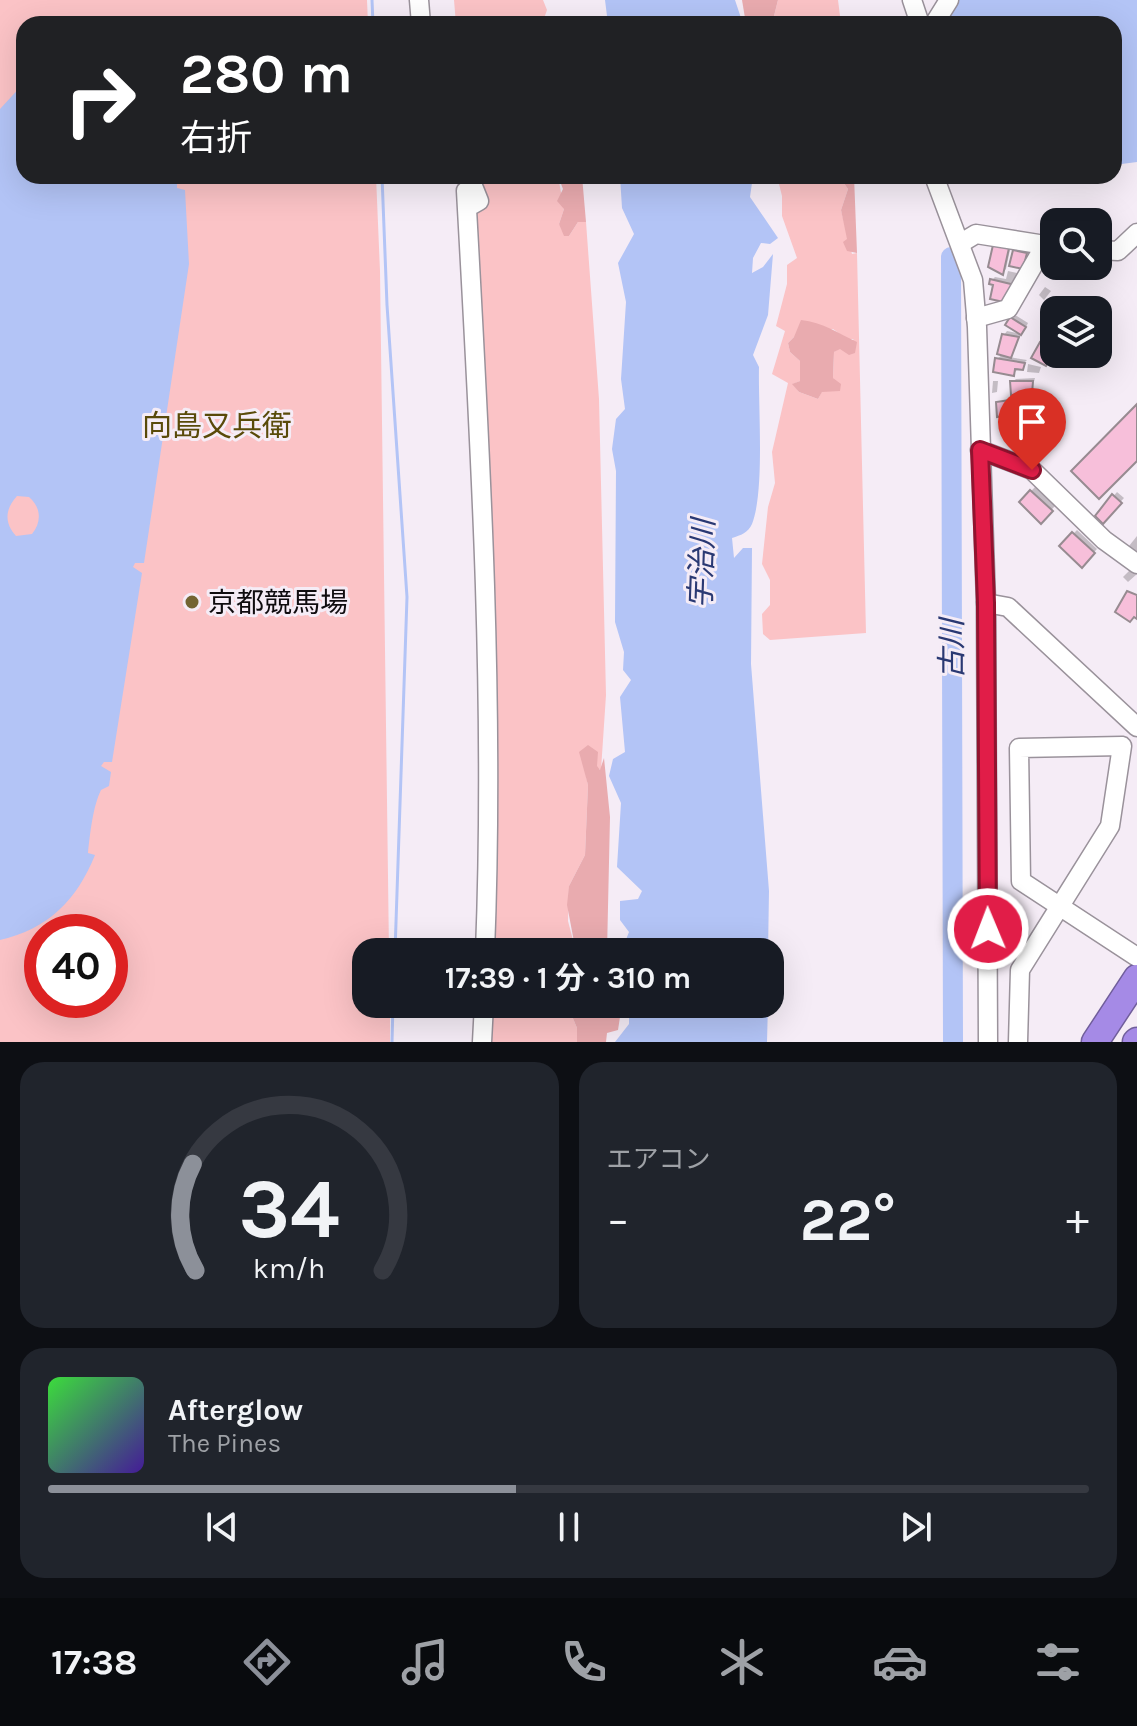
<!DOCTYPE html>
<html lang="ja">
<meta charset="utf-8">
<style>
body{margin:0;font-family:Karla,"Noto Sans JP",sans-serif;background:#20242c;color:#f1f3f6;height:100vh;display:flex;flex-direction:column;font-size:30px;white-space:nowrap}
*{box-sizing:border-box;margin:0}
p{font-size:26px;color:#9ea1a6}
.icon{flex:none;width:44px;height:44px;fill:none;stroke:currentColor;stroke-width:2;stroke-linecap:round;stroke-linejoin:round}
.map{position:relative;height:1042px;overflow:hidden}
.drawer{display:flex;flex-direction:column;gap:20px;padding:20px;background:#0d0f14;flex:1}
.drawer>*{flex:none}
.top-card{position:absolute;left:16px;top:16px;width:1106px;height:168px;border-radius:24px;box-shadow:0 8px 32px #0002;background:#202124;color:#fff;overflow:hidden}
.controls{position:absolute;left:1040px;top:208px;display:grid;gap:16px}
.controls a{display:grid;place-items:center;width:72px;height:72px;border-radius:16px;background:#171b24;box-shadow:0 8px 32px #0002;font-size:40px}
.speed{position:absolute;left:24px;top:914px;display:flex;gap:16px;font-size:40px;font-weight:700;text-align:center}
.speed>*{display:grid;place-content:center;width:104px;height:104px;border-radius:50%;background:#171b24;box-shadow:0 8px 32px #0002;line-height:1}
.speed .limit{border:12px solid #d22;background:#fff;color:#111}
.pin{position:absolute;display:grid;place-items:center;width:68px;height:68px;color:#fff;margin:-82px -34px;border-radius:50% 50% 50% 0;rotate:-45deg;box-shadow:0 0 8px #0007}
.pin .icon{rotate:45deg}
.me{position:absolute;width:88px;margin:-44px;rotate:359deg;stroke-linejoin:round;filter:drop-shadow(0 0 6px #0008)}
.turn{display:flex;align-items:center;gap:28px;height:168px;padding:0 32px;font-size:36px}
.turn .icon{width:104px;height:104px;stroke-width:2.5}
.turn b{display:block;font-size:56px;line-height:68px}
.big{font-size:60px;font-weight:700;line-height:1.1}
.drawer .widget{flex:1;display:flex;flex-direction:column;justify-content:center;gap:12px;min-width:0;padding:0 28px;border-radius:24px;background:#20242c}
.drawer .dial{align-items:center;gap:0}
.dial svg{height:208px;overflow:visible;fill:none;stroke:#363941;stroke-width:7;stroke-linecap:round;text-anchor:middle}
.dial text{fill:#f1f3f6;stroke:none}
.song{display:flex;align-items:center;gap:24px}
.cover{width:96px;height:96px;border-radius:12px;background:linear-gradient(135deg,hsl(120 70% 55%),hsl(260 70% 35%))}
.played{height:8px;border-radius:4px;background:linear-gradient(90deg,#8c9099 45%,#363941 45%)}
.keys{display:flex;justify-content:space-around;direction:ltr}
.heat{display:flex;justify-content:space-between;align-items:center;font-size:44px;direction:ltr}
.drawer .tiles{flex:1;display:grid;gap:20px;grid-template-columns:1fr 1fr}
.widget:last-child{grid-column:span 2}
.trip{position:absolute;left:352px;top:938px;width:432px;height:80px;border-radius:24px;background:#171b24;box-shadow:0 8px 32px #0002;font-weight:700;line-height:80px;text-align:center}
.tabs{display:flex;height:128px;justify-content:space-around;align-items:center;background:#090b0e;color:#9ea1a6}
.tabs .icon{width:56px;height:56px}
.tabs .on{color:#8c9099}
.tabs b{font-size:36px;color:#f1f3f6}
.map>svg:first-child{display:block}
.green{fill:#fbc3c6;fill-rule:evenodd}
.forest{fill:#e9abaf}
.water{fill:#b3c4f6;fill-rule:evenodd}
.shadow{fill:#0003}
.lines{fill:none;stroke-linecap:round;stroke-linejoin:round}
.stream{stroke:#b3c4f6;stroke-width:3}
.river{stroke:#b3c4f6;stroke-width:20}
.building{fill:#f7bfda;stroke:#978b91;stroke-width:2}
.minor-casing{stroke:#9a929b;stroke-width:21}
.highway-casing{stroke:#705e9b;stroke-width:29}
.minor{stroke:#fff;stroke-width:18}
.highway{stroke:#a58ae6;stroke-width:26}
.route-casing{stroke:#92132f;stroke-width:20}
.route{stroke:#e11d48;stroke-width:14}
.poi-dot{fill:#736432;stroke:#f5ecf6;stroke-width:3}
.labels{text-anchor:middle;stroke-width:6;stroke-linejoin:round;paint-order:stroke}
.poi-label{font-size:28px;fill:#0f0c0f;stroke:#f5ecf6;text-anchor:start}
.neighbourhood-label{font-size:30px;fill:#594a09;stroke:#f5ecf6}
.water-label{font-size:30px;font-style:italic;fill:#2a3973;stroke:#f5ecf6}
</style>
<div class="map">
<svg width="1137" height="1042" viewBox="0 0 1137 1042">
<rect width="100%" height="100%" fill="#f5ecf6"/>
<g class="green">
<path d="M0 0H367L368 24H24V176H376L380 271 389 952H366V1004H390V1042H0ZM42 932H110V1000H42Z"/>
<polygon points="454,0 543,0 547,10 542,24 456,24"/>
<polygon points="778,0 838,0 841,24 772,24"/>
<polygon points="469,176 558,176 564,209 559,224 569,236 578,222 586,222 599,399 606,695 601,770 583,762 588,785 585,855 569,886 568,921 576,952 485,952"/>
<path d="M777 176H839L848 189 841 210 852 254 857 253 866 633 770 640 763 634 762 614 770 605V580L762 564 768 507 775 483 772 452 788 383 772 374 785 331 776 326 787 284V265L797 258 782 216V196ZM833 329 847 339H854L834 352 833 378 839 391H822L818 399 799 392 793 384 800 381V361L790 352 788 343 794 337Z"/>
<polygon points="484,1004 567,1004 577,1028 577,1042 482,1042"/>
</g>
<g class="forest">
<polygon points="742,0 778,0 772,24 746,24"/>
<polygon points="558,176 582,176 586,222 578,222 569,236 564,236 559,224 564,209 557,201 563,189"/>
<polygon points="839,176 854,176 857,253 847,251 843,242 847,239 841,210 848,189"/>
<path d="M801 320C823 322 839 334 857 342L855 353 849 355 840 349 834 352 833 378 841 384 840 391 822 392 818 399 799 392 792 384 800 381V361L790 352 788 343 794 337Z"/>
<polygon points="588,745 598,752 597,766 600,770 604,758 610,817 607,952 576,952 567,905 569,886 585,855 588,785 579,752"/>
<polygon points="567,1004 606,1004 607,1011 620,1017 618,1030 607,1033 606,1042 577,1042 577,1028"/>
</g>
<g class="water">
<polygon points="605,0 735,0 743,24 608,24"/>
<polygon points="940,0 1137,0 1137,162 1114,165 1114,24 1066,24 1061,18 974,24 951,17"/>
<path d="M24 83V176H177V188L185 190 189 264 144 563H135L133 567 142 573 112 762H104L101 766 111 772 109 786 101 790C93 806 90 834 88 853L95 855C77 900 48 929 0 940V109ZM17 496 29 497C41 507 42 522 32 534L16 536C4 523 5 509 17 496Z"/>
<path d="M620 176H753L750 197 778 238 770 244 761 243 753 258 752 273 763 267 773 254 768 315 753 355 759 367C758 406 765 491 752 524 748 533 741 535 732 538L734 558 743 548H752L751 664 769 891 768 952H621L629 932 620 920V901L638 899 642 891 617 867 621 803 609 776 613 759 625 752 620 697 631 680 623 670 624 652 615 622 616 471 612 449 616 419 625 409 621 379 626 302 618 263 634 234 622 208Z"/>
<polygon points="629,1004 768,1004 767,1042 615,1042 629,1024"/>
</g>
<g class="shadow">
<polygon points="1061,22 1062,24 1022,24"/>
<polygon points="1016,176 1060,176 1016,178"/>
<polygon points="1011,245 1006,269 1003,272 990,266"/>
<polygon points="1008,271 1017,273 1012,297 992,280 995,277 1006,279"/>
<polygon points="1045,287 1051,291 1044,300 1039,295"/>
<polygon points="1046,313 1051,316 1046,325 1041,322"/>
<polygon points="1015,315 1028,323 1025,329 1011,319"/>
<polygon points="1007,331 1021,334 1009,357 1027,360 1013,374 997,359 1003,354 1004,335"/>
<polygon points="1045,340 1054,345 1054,354 1058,354 1053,361 1042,343"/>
<polygon points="1028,364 1041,367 1039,373 1027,372"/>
<polygon points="1035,378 1031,392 1012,382 1016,379"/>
<polygon points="993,381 998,381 997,392 992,393"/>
<polygon points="1013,398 1014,410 1010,413 998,402"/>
<polygon points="1035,487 1055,506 1041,521 1021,502"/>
<polygon points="1117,492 1124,498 1103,521 1097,516"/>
<polygon points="1077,530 1097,549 1082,565 1062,546"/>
<polygon points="1137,536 1137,555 1129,546"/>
<polygon points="1136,564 1137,574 1128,582 1123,577"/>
</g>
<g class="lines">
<g class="stream">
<polyline points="372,0 373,24"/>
<polyline points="382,176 387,305 407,597 395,952"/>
<polyline points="392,1042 393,1004"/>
</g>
<polyline class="river" points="951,257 953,1042"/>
</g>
<g class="building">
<polygon points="993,245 1009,248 1003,275 988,267"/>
<polygon points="1013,250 1027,253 1023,269 1009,266"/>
<polygon points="990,279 1015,285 1008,303 990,299 993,285 989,284"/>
<polygon points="1010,317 1026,327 1021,335 1005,325"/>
<polygon points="1002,334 1019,337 1011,358 997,354"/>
<polygon points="1040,342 1054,347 1054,354 1058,354 1053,363 1049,361 1046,366 1031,358"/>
<polygon points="995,358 1025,363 1023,370 1015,369 1014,376 993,372"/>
<polygon points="1010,381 1033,381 1032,394 1011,395"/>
<polygon points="1010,400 1011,415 997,417 996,402"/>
<polygon points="1137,404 1137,461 1099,499 1071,471"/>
<polygon points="1030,490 1053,511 1041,524 1019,502"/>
<polygon points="1112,494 1122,503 1103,524 1095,516"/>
<polygon points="1072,532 1095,553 1082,568 1059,546"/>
<polygon points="1127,591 1137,595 1137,619 1134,617 1130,622 1115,612"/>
</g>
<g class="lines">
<defs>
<g id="minor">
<polyline points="419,0 421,24"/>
<polyline points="912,0 920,24"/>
<polyline points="934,24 949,0"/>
<path d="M469 176 479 201 472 205 466 191C480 444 495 699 485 952"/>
<polyline points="934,176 973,280 977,327 986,603 988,1042"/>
<polyline points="961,243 976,234 1045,245"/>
<polyline points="1098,250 1118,251 1137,233"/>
<polyline points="976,318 1008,309 1045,245 1054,246"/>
<polyline points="980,450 1032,470 1104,540 1137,564"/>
<polyline points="986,603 1008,607 1137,727"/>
<polyline points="482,1042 484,1004"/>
<polyline points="1018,1042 1020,970 1110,826 1122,746 1019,748 1021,881 1137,957"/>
</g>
<g id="highway">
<polyline points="1095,1042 1137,978"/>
<polyline points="1136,1042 1137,1041"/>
</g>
</defs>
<use href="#minor" class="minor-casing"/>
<use href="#highway" class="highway-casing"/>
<use href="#minor" class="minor"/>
<use href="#highway" class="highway"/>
</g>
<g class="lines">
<defs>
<polyline id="route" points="988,929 986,603 980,450 1032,470"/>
</defs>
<use href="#route" class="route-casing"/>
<use href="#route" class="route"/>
</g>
<circle class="poi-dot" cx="192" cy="602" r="8"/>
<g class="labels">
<g class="poi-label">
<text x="208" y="612">京都競馬場</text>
</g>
<g class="neighbourhood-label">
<text x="217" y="436">向島又兵衛</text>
</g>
<g class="water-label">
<text transform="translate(702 564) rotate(-88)" y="10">宇治川</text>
<text transform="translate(952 649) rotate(-90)" y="10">古川</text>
</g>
</g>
</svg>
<div class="controls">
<a><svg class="icon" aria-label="search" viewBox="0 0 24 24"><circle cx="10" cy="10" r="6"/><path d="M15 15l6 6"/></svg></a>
<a><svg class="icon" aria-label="layers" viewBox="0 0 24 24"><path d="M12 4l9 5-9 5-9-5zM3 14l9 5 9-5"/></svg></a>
</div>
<div class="speed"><div class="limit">40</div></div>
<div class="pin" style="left:1032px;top:470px;background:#d93025"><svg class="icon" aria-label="arrive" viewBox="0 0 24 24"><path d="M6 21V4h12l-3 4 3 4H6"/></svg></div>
<svg class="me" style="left:988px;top:929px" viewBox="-20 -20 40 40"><circle r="17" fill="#e11d48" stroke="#fff" stroke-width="3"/><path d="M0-11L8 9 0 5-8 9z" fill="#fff"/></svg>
<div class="trip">17:39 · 1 分 · 310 m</div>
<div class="top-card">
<div class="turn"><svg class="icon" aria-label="right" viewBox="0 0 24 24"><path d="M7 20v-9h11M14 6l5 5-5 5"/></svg><div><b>280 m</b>右折</div></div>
</div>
</div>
<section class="drawer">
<div class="tiles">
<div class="widget dial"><svg viewBox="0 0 100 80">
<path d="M14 69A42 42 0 1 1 86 69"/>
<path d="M14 69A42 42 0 0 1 13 28" stroke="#8c9099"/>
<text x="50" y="56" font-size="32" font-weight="700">34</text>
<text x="50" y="72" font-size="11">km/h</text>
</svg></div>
<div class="widget"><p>エアコン</p>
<div class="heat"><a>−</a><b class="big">22°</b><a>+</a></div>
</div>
<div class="widget">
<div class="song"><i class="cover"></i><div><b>Afterglow</b><p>The Pines</p></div></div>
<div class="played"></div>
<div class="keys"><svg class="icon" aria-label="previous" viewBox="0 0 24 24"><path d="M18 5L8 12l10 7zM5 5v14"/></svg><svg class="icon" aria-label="pause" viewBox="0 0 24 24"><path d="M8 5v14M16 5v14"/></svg><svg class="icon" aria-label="next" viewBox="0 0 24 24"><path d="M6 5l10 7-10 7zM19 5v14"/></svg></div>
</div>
</div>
</section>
<nav class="tabs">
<b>17:38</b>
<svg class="icon on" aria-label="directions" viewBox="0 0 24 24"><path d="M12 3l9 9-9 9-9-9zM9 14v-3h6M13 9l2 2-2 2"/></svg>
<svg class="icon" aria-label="music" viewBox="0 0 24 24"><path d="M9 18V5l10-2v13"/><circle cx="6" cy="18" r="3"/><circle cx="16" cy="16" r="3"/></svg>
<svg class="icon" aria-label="phone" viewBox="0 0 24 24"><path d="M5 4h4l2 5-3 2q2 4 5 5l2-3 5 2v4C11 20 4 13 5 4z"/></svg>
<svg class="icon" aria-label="climate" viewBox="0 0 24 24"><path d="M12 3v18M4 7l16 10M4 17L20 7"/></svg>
<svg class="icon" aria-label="car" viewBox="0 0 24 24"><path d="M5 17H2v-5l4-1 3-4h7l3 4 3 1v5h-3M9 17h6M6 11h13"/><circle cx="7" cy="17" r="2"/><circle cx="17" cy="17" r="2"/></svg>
<svg class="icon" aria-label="filters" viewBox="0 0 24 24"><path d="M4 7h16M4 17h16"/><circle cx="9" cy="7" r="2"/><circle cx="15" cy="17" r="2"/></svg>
</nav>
